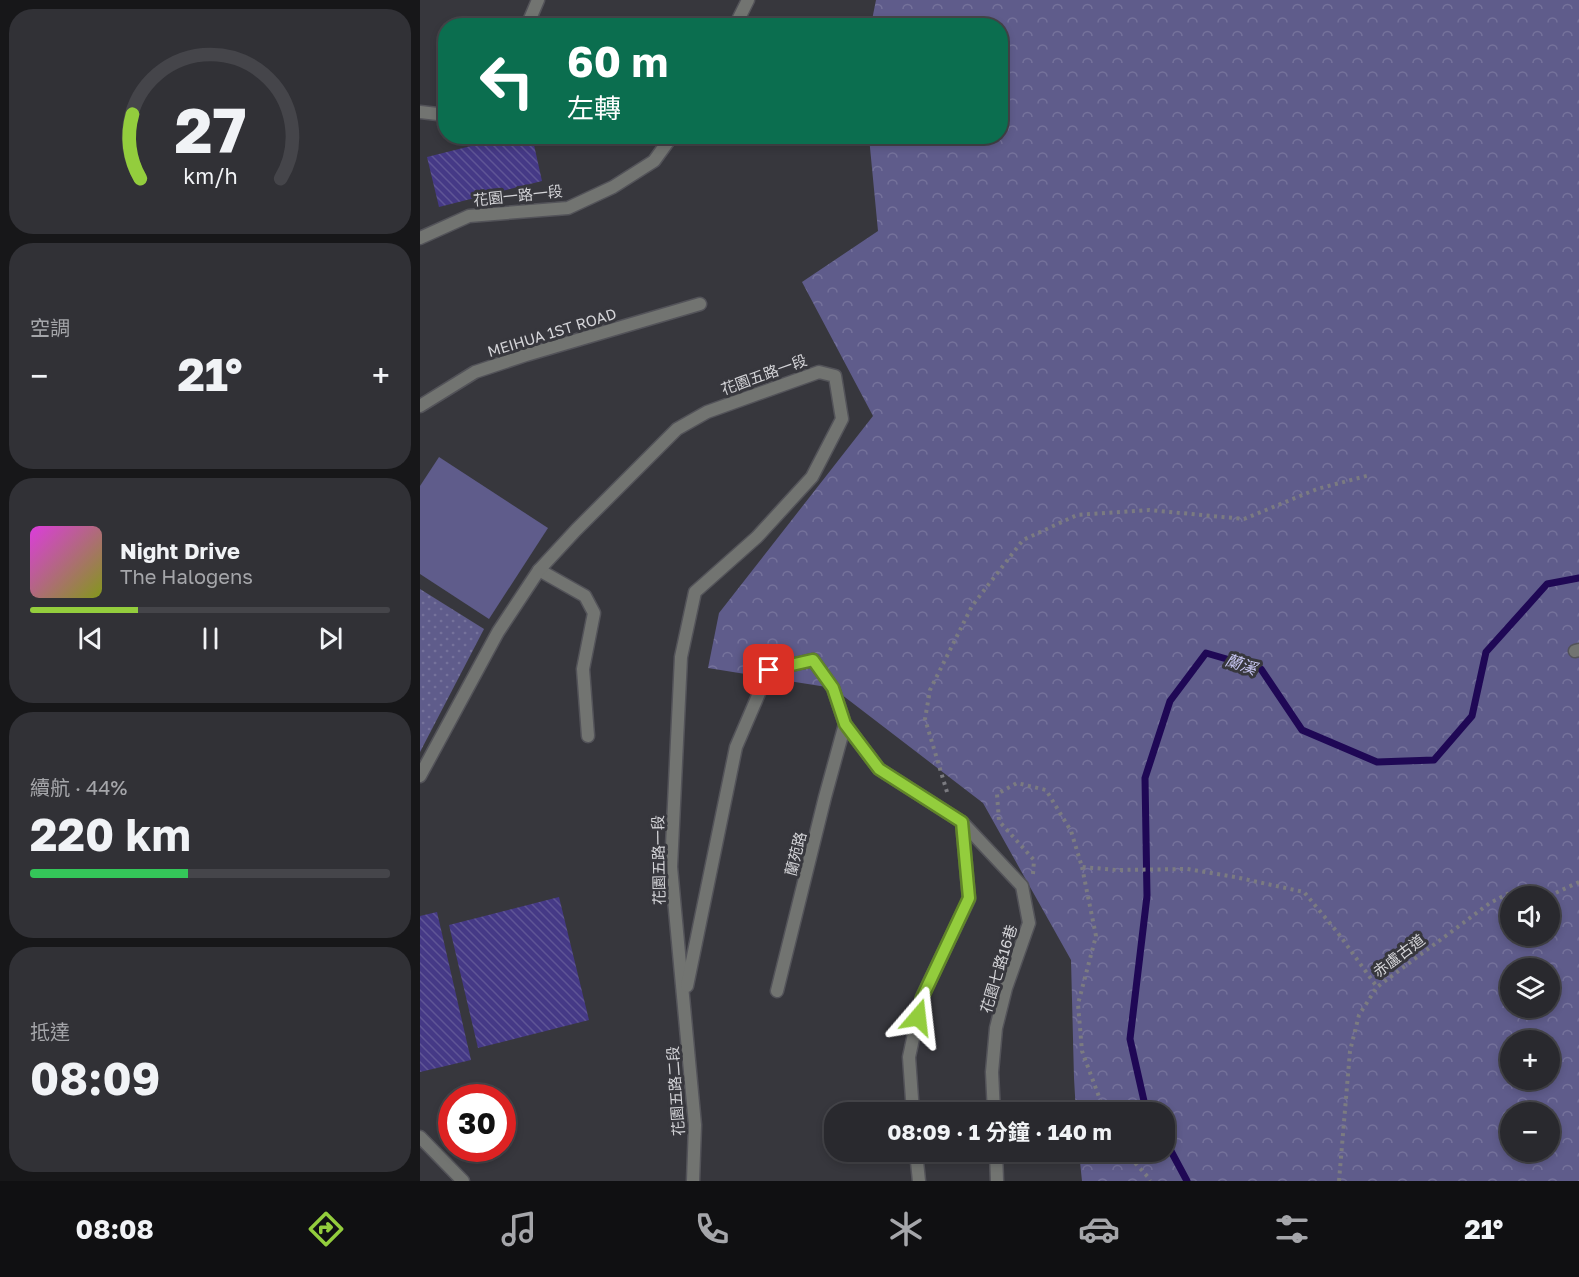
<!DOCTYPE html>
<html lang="zh-TW">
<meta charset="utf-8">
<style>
body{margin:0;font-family:"Golos Text","Noto Sans TC",sans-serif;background:#313136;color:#f1f3f6;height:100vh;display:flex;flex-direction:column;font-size:22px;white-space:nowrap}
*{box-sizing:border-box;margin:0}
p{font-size:20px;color:#a5a6aa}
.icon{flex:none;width:33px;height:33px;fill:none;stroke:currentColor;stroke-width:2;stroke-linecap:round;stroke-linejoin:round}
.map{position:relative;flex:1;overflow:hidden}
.sheet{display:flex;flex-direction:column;gap:9px;padding:9px;background:#171719;width:420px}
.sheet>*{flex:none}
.hud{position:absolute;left:18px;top:18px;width:570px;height:126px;border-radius:24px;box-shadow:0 3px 9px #0003,0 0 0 2px #45454a;background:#0b6e4f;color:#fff;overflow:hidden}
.buttons{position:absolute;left:1080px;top:886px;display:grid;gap:12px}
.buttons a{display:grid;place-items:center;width:60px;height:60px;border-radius:50%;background:#29292e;box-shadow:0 3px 9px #0003,0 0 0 2px #45454a;font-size:30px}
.speed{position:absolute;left:18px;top:1084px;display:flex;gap:12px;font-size:30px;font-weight:700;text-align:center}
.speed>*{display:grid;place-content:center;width:78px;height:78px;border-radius:50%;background:#29292e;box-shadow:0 3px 9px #0003,0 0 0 2px #45454a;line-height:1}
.speed .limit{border:9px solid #d22;background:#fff;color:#111}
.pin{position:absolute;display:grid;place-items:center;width:51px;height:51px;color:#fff;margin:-26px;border-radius:12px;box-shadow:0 3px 9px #0006}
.me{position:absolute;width:66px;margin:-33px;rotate:17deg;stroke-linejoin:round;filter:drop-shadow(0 0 4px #0008)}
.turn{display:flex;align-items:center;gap:21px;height:126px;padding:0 30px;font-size:27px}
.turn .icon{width:78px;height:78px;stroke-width:2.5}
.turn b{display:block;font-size:42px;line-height:51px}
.big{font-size:45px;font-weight:700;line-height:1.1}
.sheet .widget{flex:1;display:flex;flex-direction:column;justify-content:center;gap:9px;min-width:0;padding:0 21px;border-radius:24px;background:#313136}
.sheet .dial{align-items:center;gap:0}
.dial svg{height:156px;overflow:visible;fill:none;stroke:#45454a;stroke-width:7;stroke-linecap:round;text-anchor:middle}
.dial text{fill:#f1f3f6;stroke:none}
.song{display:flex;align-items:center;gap:18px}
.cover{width:72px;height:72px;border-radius:9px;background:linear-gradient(135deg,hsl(300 70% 55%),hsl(70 70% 35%))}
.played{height:6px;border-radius:3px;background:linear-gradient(90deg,#93cd3d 30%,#45454a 30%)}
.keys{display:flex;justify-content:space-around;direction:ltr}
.heat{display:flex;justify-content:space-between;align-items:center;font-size:33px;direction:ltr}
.charge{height:9px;border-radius:4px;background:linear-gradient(90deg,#34c759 44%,#45454a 0)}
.trip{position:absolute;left:404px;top:1102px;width:351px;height:60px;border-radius:24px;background:#29292e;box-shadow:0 3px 9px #0003,0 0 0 2px #45454a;font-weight:700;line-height:60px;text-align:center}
.dock{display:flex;height:96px;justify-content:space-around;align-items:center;background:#101012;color:#a5a6aa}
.dock .icon{width:42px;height:42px}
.dock .active{color:#93cd3d}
.dock b{font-size:27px;color:#f1f3f6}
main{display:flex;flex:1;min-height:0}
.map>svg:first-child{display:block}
.forest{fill:url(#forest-crowns);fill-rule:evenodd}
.park{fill:url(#park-dots)}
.pitch{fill:#5f5c8b}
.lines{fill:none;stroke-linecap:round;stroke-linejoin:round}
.stream{stroke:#1f0855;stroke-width:7}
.building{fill:url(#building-back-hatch)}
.minor-casing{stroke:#535359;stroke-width:15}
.path{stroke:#7b7b81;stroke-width:4;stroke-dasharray:3 4.5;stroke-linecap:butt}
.minor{stroke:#727471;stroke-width:12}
.route-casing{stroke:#608528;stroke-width:15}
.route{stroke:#93cd3d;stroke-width:10}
.labels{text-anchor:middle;stroke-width:6;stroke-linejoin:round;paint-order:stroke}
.street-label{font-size:15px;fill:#d4d4d8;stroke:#37373d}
.water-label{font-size:16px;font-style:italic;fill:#c8c7f3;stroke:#37373d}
</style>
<main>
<section class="sheet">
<div class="widget dial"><svg viewBox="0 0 100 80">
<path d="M14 69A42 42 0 1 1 86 69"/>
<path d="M14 69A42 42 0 0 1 10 36" stroke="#93cd3d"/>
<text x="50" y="56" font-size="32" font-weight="700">27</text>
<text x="50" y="72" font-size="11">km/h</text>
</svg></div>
<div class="widget"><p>空調</p>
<div class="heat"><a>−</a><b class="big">21°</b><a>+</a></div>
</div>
<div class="widget">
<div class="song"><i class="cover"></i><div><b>Night Drive</b><p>The Halogens</p></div></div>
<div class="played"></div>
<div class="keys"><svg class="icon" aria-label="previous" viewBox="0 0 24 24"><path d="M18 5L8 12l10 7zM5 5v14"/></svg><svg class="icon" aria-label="pause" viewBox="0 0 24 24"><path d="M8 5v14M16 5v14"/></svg><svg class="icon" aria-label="next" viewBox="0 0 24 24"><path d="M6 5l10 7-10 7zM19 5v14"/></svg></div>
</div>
<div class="widget"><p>續航 · 44%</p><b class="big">220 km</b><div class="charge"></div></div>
<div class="widget"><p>抵達</p><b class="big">08:09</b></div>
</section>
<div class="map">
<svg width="1159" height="1181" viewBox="0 0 1159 1181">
<defs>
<pattern id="forest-crowns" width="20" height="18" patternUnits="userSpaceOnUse" patternTransform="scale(1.5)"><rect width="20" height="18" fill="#5f5c8b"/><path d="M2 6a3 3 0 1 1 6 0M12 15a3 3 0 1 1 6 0" fill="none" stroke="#75729b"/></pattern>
<pattern id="park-dots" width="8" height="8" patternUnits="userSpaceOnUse" patternTransform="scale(1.5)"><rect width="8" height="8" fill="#5f5c8b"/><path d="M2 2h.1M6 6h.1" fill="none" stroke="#75729b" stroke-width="1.8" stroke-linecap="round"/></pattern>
<pattern id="building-back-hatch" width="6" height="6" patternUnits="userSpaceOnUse" patternTransform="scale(1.5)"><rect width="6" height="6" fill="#453986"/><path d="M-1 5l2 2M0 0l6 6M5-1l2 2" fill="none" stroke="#5f5596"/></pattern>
</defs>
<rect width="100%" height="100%" fill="#37373d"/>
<path class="forest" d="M456 0H1159V1181H662L659 1152H744V1113H656L654 1078 651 960 563 803 413 688 288 668 299 613 453 416 382 282 458 231 449 137 580 136V26L451 25ZM1090 897H1130V936H1090ZM1090 969H1130V1008H1090ZM1090 1041H1130V1080H1090ZM1090 1113H1130V1152H1090Z"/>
<polygon class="park" points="0,589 64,629 0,752"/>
<polygon class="pitch" points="19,457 128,528 69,619 0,574 0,486"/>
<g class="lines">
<g class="stream">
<polyline points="731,1113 724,1101 710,1039 727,896 725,778 750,701 786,653 841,669 882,730 957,762 1014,760 1052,716 1066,652 1127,584 1159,578"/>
<polyline points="744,1138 767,1181"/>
</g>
</g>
<g class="building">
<polygon points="91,136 112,136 122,181 19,207 7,157"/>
<polygon points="139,897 169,1020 58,1048 29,925"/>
<polygon points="17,912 51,1060 0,1072 0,916"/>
</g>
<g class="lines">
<defs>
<g id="minor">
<polyline points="107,26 118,0"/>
<polyline points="315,26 328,0"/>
<polyline points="0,112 26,115"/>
<polyline points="0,238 49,216 148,208 193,187 234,161 252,136"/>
<polyline points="0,406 55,372 106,355 280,304"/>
<polyline points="119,570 165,596 174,613 163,669 168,736"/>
<polyline points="1155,651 1159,650"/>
<polyline points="0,776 78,632 119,570 156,530 257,429 287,412 399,372 415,376 422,419 392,477 337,537 275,592 261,657 251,867 275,1125 273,1181"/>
<polyline points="267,986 316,747 349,670 393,660 413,688 425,724 459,769 542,822 602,886 609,923 586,988 576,1028 572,1072 574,1113"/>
<polyline points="357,991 405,797 425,724"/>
<polyline points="493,1113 489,1057 502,997 549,899 542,822"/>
<polyline points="0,1137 43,1181"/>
<polyline points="496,1152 499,1181"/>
<polyline points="576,1152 577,1181"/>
</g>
</defs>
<use href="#minor" class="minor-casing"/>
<g class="path">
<polyline points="527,792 505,719 510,690 552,606 603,540 657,515 729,510 824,519 897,489 950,475"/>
<polyline points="662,867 676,936 658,1004 662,1051 685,1113"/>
<polyline points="613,874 614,860 579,821 577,794 597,783 626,790 651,831 662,867 697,870 767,869 815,877 884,892 918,933 957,987"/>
<polyline points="705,1152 728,1177 730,1181"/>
<polyline points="919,1181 930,1051 939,1015 957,987 1070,903 1097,889 1129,896 1159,882"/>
</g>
<use href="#minor" class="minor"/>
</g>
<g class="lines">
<defs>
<polyline id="route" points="349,670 393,660 413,688 425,724 459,769 542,822 549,898 502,998 498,1017"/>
</defs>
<use href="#route" class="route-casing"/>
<use href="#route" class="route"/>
</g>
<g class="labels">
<g class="street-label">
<text transform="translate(98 196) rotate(-6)" y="5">花園一路一段</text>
<text transform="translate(132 333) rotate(-17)" y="5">MEIHUA 1ST ROAD</text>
<text transform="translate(344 375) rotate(-20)" y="5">花園五路一段</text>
<text transform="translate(376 854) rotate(-76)" y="5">蘭苑路</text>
<text transform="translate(239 860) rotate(-91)" y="5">花園五路一段</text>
<text transform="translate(979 956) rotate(-37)" y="5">赤盧古道</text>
<text transform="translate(579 969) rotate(-73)" y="5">花園七路16巷</text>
<text transform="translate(256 1091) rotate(-94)" y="5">花園五路二段</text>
</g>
<g class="water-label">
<text transform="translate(821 664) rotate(19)" y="6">蘭溪</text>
</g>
</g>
</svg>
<div class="buttons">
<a><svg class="icon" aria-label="sound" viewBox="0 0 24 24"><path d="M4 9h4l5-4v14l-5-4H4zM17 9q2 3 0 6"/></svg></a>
<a><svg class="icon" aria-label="layers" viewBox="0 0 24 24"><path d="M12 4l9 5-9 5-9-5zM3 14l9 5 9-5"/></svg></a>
<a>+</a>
<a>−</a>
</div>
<div class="speed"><div class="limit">30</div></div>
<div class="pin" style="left:349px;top:670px;background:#d93025"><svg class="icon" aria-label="arrive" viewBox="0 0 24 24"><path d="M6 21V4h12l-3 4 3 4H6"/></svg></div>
<svg class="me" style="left:498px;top:1017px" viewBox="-20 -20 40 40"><path d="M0-17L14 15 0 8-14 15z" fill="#93cd3d" stroke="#fff" stroke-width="4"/></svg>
<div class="trip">08:09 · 1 分鐘 · 140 m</div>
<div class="hud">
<div class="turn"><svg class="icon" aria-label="left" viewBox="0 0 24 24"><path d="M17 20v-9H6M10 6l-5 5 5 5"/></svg><div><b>60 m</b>左轉</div></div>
</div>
</div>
</main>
<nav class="dock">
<b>08:08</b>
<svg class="icon active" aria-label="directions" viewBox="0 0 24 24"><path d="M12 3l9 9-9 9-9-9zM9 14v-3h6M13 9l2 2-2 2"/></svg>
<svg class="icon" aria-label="music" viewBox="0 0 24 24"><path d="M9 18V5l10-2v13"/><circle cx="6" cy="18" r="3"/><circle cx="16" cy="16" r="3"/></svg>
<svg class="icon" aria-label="phone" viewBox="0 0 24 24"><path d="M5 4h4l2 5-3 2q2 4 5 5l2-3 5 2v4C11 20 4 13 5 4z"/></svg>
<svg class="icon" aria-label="climate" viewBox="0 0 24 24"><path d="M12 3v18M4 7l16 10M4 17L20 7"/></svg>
<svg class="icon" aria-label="car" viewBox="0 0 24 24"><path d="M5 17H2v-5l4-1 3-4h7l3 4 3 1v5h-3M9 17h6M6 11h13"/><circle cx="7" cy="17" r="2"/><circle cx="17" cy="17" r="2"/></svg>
<svg class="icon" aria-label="filters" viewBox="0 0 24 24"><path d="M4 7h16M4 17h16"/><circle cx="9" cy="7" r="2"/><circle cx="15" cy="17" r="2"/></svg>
<b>21°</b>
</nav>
